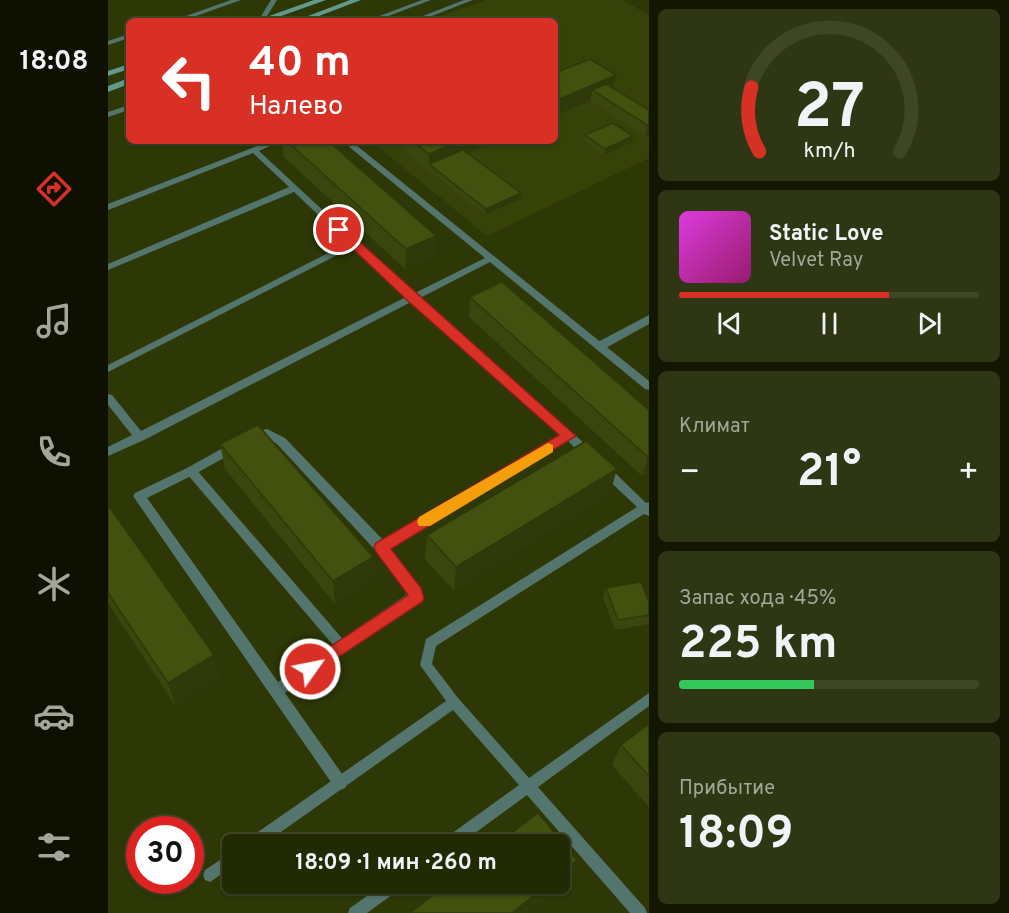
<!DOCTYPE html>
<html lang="ru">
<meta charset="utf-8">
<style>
body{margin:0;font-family:Overpass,sans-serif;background:#2e3613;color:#f1f3f6;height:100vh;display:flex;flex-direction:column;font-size:22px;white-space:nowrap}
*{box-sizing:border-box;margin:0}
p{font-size:20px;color:#a2a79a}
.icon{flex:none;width:33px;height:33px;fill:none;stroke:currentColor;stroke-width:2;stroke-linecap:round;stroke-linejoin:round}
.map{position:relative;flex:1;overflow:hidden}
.drawer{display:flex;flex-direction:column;gap:9px;padding:9px;background:#131702;width:360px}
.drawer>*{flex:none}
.top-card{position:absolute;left:18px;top:18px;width:432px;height:126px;border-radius:9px;box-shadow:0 2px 4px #0004,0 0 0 2px #3f4626;background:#d93025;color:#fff;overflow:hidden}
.speed{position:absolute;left:18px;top:816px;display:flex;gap:12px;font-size:30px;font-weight:700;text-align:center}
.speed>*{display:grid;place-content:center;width:78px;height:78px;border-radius:50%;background:#222a04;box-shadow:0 2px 4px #0004,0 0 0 2px #3f4626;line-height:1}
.speed .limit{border:9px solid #d22;background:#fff;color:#111}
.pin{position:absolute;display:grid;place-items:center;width:51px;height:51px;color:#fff;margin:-26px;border:3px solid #fff;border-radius:50%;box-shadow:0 2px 6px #0007}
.me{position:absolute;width:66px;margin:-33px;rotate:57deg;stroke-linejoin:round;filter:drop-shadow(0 0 4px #0008)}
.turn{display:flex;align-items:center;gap:21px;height:126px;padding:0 24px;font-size:27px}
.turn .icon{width:78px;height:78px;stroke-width:2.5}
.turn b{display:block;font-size:42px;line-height:51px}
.big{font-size:45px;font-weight:700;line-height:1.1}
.drawer .widget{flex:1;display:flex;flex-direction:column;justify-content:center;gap:9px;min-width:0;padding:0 21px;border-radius:9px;background:#2e3613}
.drawer .dial{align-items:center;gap:0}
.dial svg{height:156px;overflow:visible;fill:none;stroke:#3f4626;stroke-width:7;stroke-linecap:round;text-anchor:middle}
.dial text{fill:#f1f3f6;stroke:none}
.song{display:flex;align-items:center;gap:18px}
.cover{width:72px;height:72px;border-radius:9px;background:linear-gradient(135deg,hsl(300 70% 55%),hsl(320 70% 35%))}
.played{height:6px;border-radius:3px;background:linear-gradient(90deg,#d93025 70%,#3f4626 70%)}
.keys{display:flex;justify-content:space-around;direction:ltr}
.heat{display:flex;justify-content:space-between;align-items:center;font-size:33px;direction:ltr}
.charge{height:9px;border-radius:4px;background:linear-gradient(90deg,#34c759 45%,#3f4626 0)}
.trip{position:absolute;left:114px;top:834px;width:348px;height:60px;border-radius:9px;background:#222a04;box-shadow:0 2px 4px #0004,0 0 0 2px #3f4626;font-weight:700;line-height:60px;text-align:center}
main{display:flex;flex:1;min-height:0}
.menu{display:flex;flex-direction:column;width:108px;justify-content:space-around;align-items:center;background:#0e1102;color:#a2a79a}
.menu .icon{width:42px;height:42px}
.menu .selected{color:#d93025}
.menu b{font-size:27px;color:#f1f3f6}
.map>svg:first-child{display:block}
.built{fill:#374209}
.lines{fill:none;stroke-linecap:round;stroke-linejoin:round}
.lane{fill:#53756e;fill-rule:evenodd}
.street{fill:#53756e;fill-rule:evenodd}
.secondary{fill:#62998f;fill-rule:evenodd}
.wall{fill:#3a460d}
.shaded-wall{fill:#2f390a}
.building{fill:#43510f;stroke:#2f390a;stroke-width:1.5}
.route{fill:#d93025;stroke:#8d1f18;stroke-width:1.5}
.slow{fill:#f59e0b}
</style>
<main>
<nav class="menu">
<b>18:08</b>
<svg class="icon selected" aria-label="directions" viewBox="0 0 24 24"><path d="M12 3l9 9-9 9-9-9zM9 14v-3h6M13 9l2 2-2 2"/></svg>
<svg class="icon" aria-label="music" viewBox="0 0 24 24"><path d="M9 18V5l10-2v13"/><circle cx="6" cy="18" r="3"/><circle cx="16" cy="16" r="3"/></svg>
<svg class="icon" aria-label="phone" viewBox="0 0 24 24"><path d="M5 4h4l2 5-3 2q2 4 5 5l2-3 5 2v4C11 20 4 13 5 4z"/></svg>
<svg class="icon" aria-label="climate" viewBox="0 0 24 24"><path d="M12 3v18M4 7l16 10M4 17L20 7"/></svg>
<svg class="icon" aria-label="car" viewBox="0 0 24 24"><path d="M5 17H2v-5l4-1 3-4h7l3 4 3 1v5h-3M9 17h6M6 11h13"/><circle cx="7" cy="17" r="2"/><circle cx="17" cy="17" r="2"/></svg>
<svg class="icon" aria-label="filters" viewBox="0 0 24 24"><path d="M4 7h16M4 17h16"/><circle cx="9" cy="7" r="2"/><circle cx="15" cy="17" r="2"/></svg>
</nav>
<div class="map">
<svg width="541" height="913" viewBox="0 0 541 913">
<rect width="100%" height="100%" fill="#2d3806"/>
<polygon class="built" points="378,0 514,0 541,15 541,158 379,236 263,141 447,141 447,21 319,21"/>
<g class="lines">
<g class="lane">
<polygon points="123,0 133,0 74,21 64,21"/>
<polygon points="163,0 169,0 156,21 150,21"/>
<polygon points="314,0 323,0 267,21 258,21"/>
<polygon points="356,0 365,0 311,21 302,21"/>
<polygon points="21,34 21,38 0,45 0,41"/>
<polygon points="21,105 21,110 0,117 0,112"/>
<polygon points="162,141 173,141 151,151 305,294 377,258 234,141 243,141 541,381 541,390 537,389 382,262 310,299 465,433 483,450 484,453 483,456 475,456 460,441 277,550 273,552 269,550 267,547 269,544 454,435 303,302 36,440 0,456 0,447 24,435 0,405 0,394 4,395 33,431 298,297 245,247 0,372 0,365 240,243 186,192 0,270 0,264 181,187 145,153 0,210 0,204"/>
<polygon points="497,466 501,467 538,503 541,502 541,516 536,514 328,646 324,664 350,698 421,778 541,693 541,706 430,787 537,908 539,913 522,913 419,795 352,844 334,844 336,839 411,785 345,710 156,844 138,844 140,839 338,701 312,665 318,639 529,507 493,473 492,470 493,467"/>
<polygon points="83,467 87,468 239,644 241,648 239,652 235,653 231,652 79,474 78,471 79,468"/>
<polygon points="124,852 124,867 102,882 97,880 95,875 97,870"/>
<polygon points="276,884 294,884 292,889 259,913 240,913 242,908"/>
</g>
<g class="street">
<polygon points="541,315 541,324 496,349 488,349 487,346 488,343"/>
<polygon points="159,429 177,438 278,543 315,592 313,602 177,693 237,778 240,783 237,788 232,790 227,788 25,496 27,493 79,468 122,444 130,444 132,447 130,450 87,474 39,498 170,682 301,593 268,551 169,444 159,438 144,441 138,437 144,432"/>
</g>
<g class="secondary">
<polygon points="206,0 218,0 159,21 147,21"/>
<polygon points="242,0 253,0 198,21 187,21"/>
<polygon points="21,64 21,69 0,76 0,71"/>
<polygon points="21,78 21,84 0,92 0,86"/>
</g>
</g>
<g class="wall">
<polygon points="447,73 508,75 505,88 541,110 541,134 537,136 482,101"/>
<polygon points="477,135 524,142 496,155 476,141"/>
<polygon points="174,141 220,141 327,256 297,269 175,156"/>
<polygon points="296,141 388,141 360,153 412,199 377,215 296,151"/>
<polygon points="362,297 541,410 541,472 534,476 361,317"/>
<polygon points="112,444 265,557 266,580 227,604 117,469"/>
<polygon points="502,494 346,591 317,559 319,535"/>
<polygon points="0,505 106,655 111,678 67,705 0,603"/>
<polygon points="498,588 541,602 541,624 507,630 495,598"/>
<polygon points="541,724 541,807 504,765 513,745"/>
</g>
<g class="shaded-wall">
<polygon points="508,75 505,91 484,90 482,101 447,116 447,101"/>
<polygon points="541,124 541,134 537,136 539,125"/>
<polygon points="525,136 524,142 496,155 497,149"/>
<polygon points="352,141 388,141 326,168 321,164 321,154"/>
<polygon points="413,193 412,199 377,215 378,209"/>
<polygon points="328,236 327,256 297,269 298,249"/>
<polygon points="541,456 541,472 534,476 540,457"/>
<polygon points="509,469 502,494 346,591 348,567"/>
<polygon points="265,557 266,580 227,604 225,581"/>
<polygon points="106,655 111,678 67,705 60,683"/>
<polygon points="469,860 461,877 418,913 404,913 440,884 452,884 452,874"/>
</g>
<g class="building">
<polygon points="482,59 508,75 447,101 447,73"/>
<polygon points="498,84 541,110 541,124 539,125 484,90"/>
<polygon points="505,123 525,136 497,149 477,135"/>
<polygon points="179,141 220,141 328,236 298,249"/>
<polygon points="305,141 352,141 321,154"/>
<polygon points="355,150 413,193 378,209 321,164"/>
<polygon points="394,282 541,410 541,456 540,457 362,297"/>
<polygon points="150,425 265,557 225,581 112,444"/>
<polygon points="478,441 509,469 348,567 319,535"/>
<polygon points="0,505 106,655 60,683 0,593"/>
<polygon points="533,582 541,602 541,615 510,620 498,588"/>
<polygon points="541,724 541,776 513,745"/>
<polygon points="430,813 469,860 452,874 452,844 390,844"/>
<polygon points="340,884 440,884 404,913 302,913"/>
</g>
<polygon class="route" points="227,227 235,227 468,436 283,549 313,588 316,598 314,602 202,676 196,674 194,669 196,664 300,595 268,552 266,547 268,543 451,435 300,301 227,232"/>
<polygon class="slow" points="440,443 445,445 445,452 322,526 311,526 309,522 311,517"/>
</svg>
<div class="speed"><div class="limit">30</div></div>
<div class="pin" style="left:231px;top:230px;background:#d93025"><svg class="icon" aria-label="arrive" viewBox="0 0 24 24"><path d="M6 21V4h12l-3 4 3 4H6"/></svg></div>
<svg class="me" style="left:202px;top:669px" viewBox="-20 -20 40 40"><circle r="17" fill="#d93025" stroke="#fff" stroke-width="3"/><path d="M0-11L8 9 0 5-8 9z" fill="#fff"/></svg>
<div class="trip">18:09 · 1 мин · 260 m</div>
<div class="top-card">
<div class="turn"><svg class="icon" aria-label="left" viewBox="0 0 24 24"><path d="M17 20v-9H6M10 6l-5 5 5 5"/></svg><div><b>40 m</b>Налево</div></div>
</div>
</div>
<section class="drawer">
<div class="widget dial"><svg viewBox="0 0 100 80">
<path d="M14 69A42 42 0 1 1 86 69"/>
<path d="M14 69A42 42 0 0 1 10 36" stroke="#d93025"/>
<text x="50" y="56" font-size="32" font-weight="700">27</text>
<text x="50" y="72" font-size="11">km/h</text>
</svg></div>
<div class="widget">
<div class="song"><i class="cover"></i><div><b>Static Love</b><p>Velvet Ray</p></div></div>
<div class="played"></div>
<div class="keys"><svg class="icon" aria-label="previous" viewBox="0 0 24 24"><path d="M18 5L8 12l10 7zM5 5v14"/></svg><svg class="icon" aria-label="pause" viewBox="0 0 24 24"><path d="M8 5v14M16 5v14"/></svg><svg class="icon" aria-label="next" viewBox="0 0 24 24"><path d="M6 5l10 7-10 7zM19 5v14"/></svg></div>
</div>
<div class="widget"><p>Климат</p>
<div class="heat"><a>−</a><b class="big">21°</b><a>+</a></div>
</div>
<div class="widget"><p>Запас хода · 45%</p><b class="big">225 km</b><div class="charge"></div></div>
<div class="widget"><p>Прибытие</p><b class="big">18:09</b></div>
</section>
</main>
